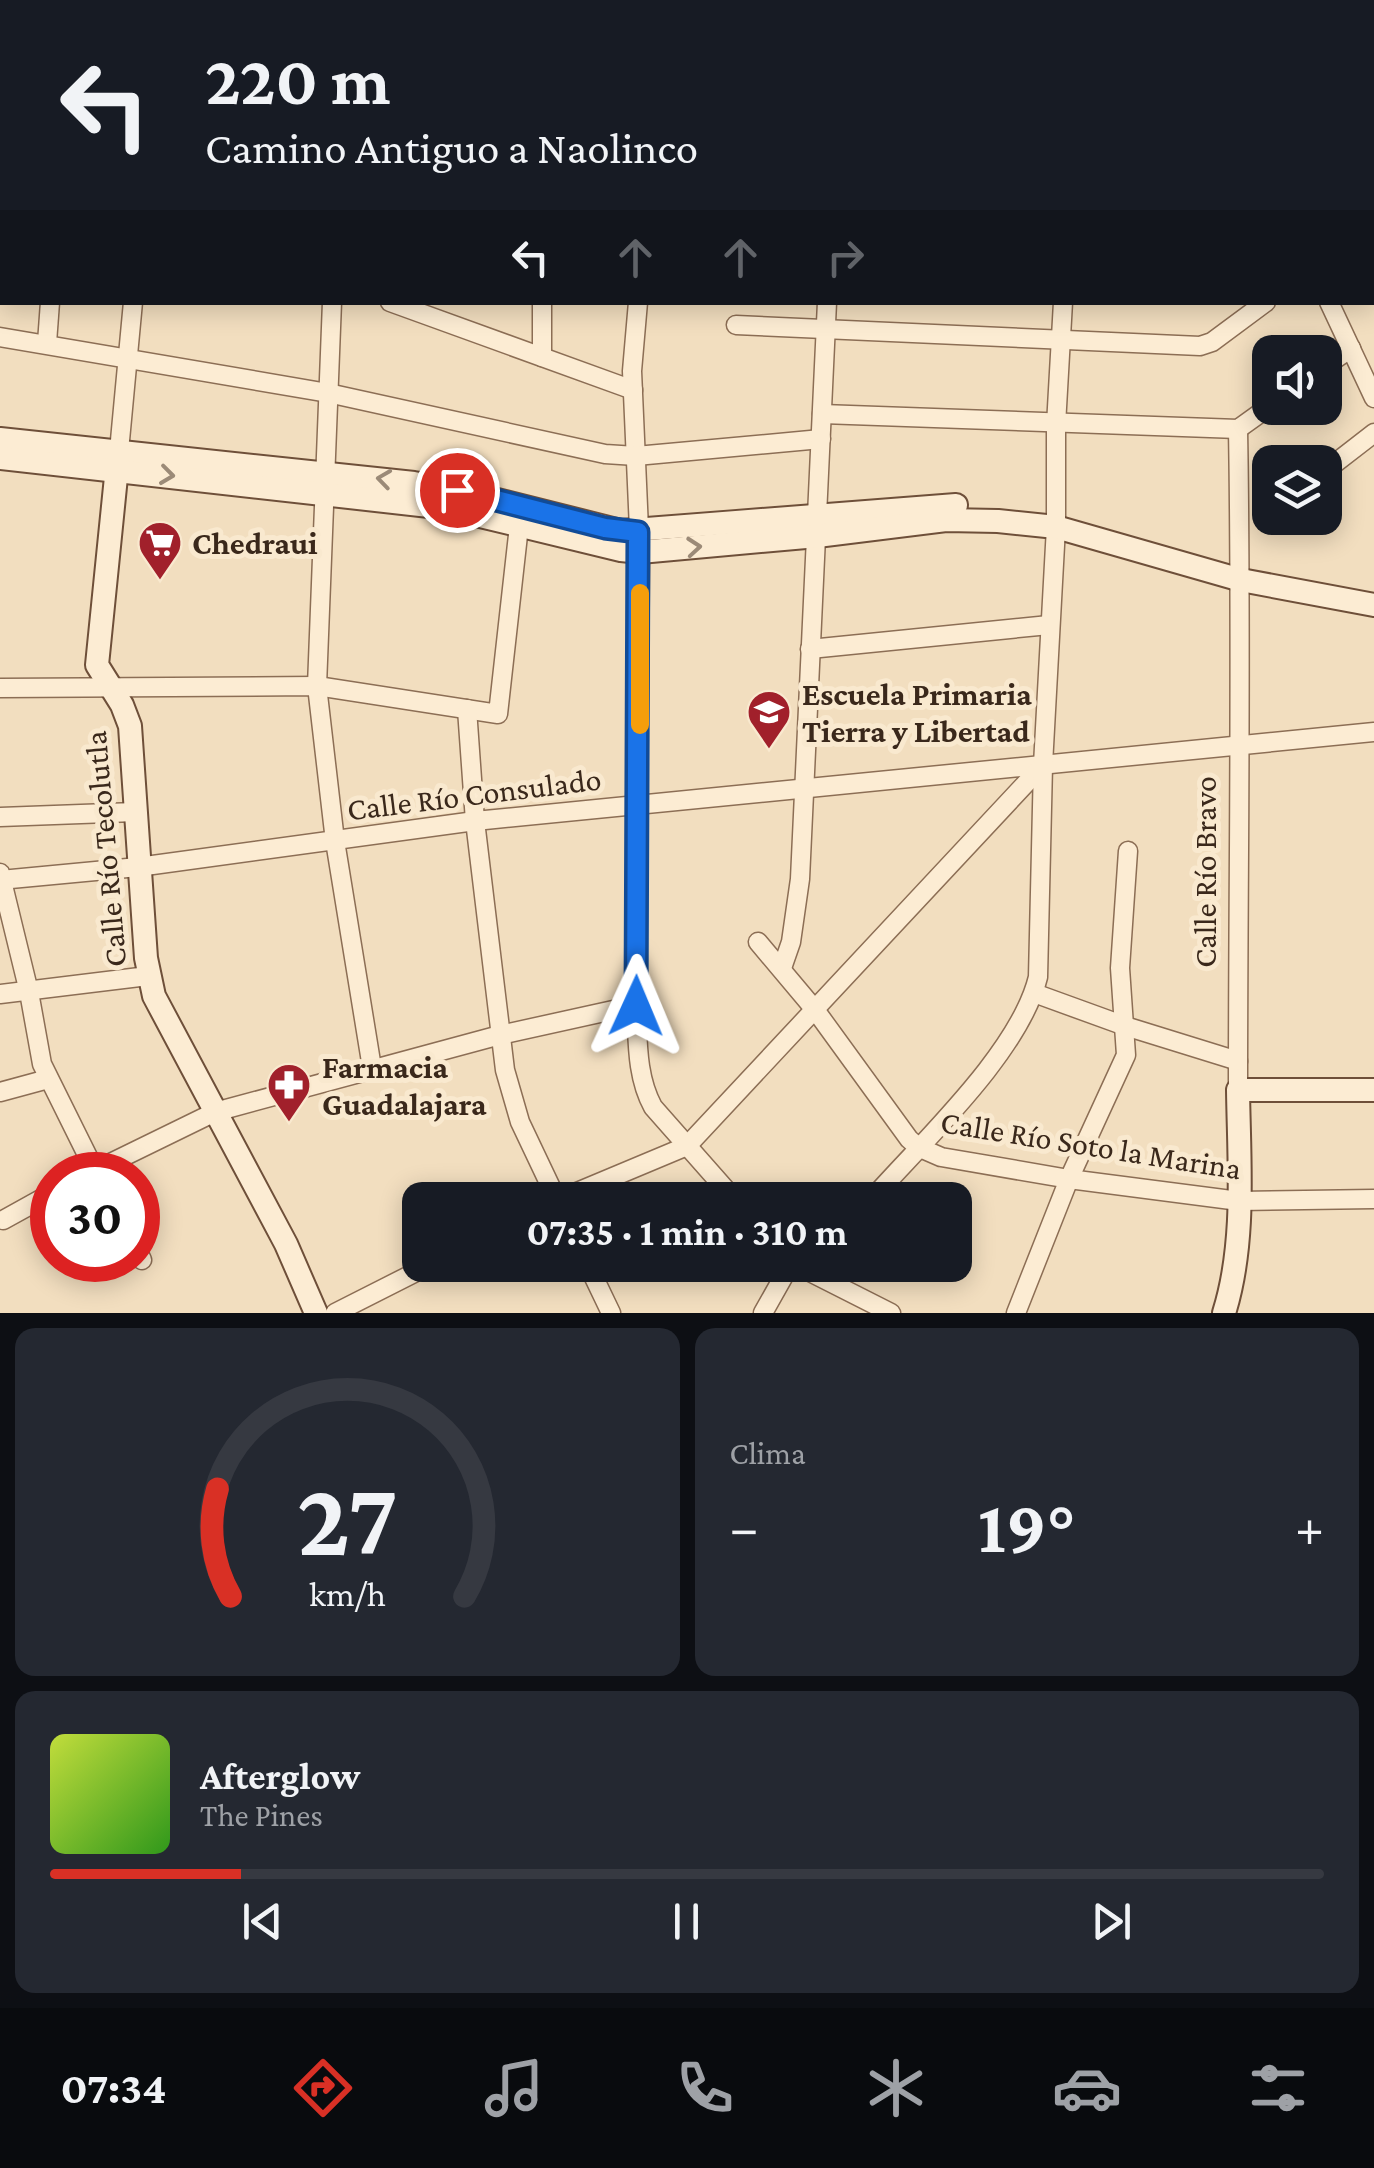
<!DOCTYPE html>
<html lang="es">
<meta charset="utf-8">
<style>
body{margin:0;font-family:"Crimson Pro",serif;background:#242831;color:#f1f3f6;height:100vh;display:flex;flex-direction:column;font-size:38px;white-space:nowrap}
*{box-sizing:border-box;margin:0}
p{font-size:32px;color:#9ea1a6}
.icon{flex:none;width:55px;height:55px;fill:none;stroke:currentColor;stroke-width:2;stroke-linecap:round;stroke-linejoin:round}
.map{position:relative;height:1313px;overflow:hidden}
.drawer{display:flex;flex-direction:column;gap:15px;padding:15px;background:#0d0f14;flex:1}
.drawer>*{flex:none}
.guide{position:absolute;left:0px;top:0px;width:1375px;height:305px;box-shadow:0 5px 25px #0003;background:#171b24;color:#f1f3f6;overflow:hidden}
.fabs{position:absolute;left:1252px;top:335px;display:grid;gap:20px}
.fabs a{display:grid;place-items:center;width:90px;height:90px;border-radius:20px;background:#171b24;box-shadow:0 5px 25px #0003;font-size:50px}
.speed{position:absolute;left:30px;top:1152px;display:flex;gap:20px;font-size:50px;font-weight:700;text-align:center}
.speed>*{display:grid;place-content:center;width:130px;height:130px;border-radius:50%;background:#171b24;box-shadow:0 5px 25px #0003;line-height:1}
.speed .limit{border:15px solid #d22;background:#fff;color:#111}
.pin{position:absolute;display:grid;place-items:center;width:85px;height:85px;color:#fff;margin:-42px;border:5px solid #fff;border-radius:50%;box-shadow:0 2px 10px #0007}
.me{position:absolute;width:110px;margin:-55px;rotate:1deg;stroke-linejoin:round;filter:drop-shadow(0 0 8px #0008)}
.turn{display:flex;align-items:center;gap:35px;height:210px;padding:0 40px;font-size:45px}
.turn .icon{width:130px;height:130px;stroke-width:2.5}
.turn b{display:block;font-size:70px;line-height:85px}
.lanes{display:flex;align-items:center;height:95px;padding:0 40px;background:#0003;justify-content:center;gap:50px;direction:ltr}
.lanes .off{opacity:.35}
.big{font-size:75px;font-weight:700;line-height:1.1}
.drawer .widget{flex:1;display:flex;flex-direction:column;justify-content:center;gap:15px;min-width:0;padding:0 35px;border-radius:20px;background:#242831}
.drawer .dial{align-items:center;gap:0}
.dial svg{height:260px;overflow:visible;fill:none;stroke:#363941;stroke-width:7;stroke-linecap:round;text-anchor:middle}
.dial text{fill:#f1f3f6;stroke:none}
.song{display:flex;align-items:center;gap:30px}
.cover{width:120px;height:120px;border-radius:15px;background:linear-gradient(135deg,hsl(70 70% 55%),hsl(110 70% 35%))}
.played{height:10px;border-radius:5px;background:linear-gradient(90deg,#d93025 15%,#363941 15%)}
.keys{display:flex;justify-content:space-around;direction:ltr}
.heat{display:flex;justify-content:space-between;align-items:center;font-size:55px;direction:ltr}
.drawer .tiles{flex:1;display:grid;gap:15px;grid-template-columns:1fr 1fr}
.widget:last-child{grid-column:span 2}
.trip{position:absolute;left:402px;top:1182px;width:570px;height:100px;border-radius:20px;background:#171b24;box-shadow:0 5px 25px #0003;font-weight:700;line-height:100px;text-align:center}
.dock{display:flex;height:160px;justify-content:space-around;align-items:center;background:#090b0e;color:#9ea1a6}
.dock .icon{width:70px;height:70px}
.dock .on{color:#d93025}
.dock b{font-size:45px;color:#f1f3f6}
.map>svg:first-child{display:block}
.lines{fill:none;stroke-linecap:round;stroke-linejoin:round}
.minor-casing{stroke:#8c6e55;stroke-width:21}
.secondary-casing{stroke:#6e4f39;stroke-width:26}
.minor{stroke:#fcecd3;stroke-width:18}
.secondary{stroke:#fcecd3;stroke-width:22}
.oneway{stroke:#9b8a77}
.route-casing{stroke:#114b97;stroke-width:25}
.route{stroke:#1a73e8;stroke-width:18}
.slow{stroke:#f59e0b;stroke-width:18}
.labels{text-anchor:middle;stroke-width:10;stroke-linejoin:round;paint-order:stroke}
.poi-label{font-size:32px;font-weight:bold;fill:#3a281b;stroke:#f9e9cf;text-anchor:start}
.street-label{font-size:32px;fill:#3a281b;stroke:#f9e9cf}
</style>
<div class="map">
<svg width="1374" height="1313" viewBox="0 0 1374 1313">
<rect width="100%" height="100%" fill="#f2debf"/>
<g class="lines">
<defs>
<g id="minor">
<polyline points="892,0 894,2"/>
<polyline points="1012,0 1014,2"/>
<polyline points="1098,0 1099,2"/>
<polyline points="1197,0 1198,2"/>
<polyline points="70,2 73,0"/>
<polyline points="150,2 150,0"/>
<polyline points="350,2 351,0"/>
<polyline points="644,2 644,0"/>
<polyline points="840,2 840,0"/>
<polyline points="987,2 990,0"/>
<polyline points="1229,2 1235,0"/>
<polyline points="1352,2 1354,0"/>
<polyline points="0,66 2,64"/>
<polyline points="1372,78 1374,76"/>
<polyline points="0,111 2,111"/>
<polyline points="1372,179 1374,182"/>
<polyline points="0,228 2,228"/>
<polyline points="332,302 317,686 335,841 372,1068"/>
<polyline points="390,302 633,390"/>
<path d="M638 302 632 371 640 552 636 1005C638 1040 636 1076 653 1107L735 1200"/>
<polyline points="1329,302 1374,398"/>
<polyline points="736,325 1200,346 1212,342 1266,302"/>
<polyline points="0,337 328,393 605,454 636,456 821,439"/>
<polyline points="47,343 50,302"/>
<polyline points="542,357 542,302"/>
<polyline points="1325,366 1351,348"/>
<polyline points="822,414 1238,429 1270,406"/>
<path d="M1238 429C1242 649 1238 870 1238 1090"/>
<polyline points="119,451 133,302"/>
<polyline points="1325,471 1374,433"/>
<polyline points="810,649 1049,625"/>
<polyline points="0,688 317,686 498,714 519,526"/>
<polyline points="467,709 475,821 505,1070 520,1122 557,1200"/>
<polyline points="0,817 135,812"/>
<polyline points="0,873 29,992 42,1064 97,1175"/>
<polyline points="0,880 138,867 475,821 1374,732"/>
<polyline points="758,942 816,1011 909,1139 918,1147 941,1157 1069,1179 1239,1201 1374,1199"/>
<polyline points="782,968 791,942 800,879 827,302"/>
<polyline points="1034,993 1125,1026 1238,1061"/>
<polyline points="0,994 148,976"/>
<polyline points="0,1092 48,1079"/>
<polyline points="86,1175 215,1112 500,1035 636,1005"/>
<polyline points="558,1200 687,1146 1043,765"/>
<path d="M871 1200C922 1142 1020 1052 1038 977L1043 765 1056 527V425L1063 302"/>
<polyline points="3,1220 52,1193"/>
<polyline points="138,1251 142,1260"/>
<polyline points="588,1265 611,1313"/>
<polyline points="796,1265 891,1313"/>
<polyline points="335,1313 430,1265"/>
<polyline points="763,1313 790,1265"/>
<polyline points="1016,1313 1069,1179 1126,1055 1120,968 1128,851"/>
</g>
<g id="secondary">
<polyline points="0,439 414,483 457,490 621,531 956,505"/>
<polyline points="118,457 97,665 122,705 130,726 146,958 154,996 286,1244 316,1313"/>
<polyline points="0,458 447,508 621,550 640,552 817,536 946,520 998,521 1056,527 1241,580 1374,605"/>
<path d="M1224 1313C1246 1243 1239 1163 1238 1090H1374"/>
</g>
</defs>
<use href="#minor" class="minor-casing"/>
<use href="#secondary" class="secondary-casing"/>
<use href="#minor" class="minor"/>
<use href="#secondary" class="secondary"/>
</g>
<defs><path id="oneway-chevron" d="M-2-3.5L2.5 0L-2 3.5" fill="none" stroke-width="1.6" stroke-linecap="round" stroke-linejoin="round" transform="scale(2.5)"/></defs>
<g class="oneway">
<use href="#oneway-chevron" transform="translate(167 475) rotate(7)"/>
<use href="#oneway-chevron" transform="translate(384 479) rotate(-172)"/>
<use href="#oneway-chevron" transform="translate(694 547) rotate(-5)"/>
</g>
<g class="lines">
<defs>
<polyline id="route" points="457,490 605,528 638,532 636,1006"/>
</defs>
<use href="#route" class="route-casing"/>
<use href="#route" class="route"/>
<polyline class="slow" points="640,725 640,593"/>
</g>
<defs>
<symbol id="supermarket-pin" viewBox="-11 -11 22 30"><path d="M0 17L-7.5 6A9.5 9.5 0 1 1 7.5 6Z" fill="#a1202b" stroke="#f9e9cf"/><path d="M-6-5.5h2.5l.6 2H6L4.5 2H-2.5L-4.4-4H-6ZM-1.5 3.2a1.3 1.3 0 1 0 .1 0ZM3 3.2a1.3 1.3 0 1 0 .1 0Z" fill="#fff"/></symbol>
<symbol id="school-pin" viewBox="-11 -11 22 30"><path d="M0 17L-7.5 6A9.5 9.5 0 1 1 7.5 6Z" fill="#a1202b" stroke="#f9e9cf"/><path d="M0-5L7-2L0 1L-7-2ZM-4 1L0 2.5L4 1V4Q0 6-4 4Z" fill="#fff"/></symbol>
<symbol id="pharmacy-pin" viewBox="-11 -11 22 30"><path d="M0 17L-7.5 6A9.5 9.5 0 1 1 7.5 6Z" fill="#a1202b" stroke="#f9e9cf"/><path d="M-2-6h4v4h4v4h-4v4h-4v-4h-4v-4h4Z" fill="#fff"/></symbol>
</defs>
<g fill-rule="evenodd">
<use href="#supermarket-pin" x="135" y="518" width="50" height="68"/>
<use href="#school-pin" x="744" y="687" width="50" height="68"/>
<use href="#pharmacy-pin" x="264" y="1060" width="50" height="68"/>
</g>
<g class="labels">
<g class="poi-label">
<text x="192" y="554">Chedraui</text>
<text x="802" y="705">Escuela Primaria<tspan x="802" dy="37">Tierra y Libertad</tspan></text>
<text x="322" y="1078">Farmacia<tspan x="322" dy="37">Guadalajara</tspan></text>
</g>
<g class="street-label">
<text transform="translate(474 794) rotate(-7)" y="11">Calle Río Consulado</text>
<text transform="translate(105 849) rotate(-95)" y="11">Calle Río Tecolutla</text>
<text transform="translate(1205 872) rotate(-90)" y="11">Calle Río Bravo</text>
<text transform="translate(1091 1145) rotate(9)" y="11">Calle Río Soto la Marina</text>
</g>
</g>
</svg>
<div class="fabs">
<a><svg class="icon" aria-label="sound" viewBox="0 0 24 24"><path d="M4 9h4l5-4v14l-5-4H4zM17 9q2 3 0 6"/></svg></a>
<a><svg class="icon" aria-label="layers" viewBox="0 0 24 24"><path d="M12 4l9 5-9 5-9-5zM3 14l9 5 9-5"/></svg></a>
</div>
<div class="speed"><div class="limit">30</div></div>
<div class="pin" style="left:457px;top:490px;background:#d93025"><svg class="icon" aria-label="arrive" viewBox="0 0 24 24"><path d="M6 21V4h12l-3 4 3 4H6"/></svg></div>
<svg class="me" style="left:636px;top:1006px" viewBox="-20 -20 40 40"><path d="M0-17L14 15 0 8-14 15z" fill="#1a73e8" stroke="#fff" stroke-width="4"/></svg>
<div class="trip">07:35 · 1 min · 310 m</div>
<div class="guide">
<div class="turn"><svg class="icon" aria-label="left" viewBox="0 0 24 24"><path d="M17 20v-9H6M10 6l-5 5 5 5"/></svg><div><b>220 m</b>Camino Antiguo a Naolinco</div></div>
<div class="lanes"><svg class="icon" aria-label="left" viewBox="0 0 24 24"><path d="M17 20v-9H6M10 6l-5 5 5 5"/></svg><svg class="icon off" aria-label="ahead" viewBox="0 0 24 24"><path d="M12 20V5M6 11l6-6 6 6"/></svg><svg class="icon off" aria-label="ahead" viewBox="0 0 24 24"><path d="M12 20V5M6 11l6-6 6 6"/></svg><svg class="icon off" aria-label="right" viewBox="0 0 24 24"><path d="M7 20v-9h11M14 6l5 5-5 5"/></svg></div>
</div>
</div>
<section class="drawer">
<div class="tiles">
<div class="widget dial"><svg viewBox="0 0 100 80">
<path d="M14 69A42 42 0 1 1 86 69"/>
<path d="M14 69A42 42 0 0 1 10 36" stroke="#d93025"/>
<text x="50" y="56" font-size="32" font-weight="700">27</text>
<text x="50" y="72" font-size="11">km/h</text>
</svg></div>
<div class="widget"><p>Clima</p>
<div class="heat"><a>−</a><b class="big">19°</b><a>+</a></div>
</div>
<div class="widget">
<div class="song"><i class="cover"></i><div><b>Afterglow</b><p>The Pines</p></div></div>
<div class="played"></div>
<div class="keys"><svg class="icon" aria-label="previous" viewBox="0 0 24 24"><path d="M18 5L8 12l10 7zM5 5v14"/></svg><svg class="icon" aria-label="pause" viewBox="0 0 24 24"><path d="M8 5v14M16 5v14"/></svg><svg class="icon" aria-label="next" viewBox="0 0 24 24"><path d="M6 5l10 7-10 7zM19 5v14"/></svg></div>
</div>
</div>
</section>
<nav class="dock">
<b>07:34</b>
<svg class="icon on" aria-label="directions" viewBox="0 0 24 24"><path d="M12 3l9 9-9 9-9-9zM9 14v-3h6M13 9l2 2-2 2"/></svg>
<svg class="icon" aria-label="music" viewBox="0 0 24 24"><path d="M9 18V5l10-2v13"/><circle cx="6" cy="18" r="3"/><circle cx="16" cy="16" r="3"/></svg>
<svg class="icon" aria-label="phone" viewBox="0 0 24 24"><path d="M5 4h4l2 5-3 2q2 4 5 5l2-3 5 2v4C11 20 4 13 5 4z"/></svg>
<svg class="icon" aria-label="climate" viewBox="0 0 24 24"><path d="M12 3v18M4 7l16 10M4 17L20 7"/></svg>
<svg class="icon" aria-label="car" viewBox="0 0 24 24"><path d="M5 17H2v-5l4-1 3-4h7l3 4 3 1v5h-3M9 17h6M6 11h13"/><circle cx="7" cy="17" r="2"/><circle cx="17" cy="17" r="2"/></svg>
<svg class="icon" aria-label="filters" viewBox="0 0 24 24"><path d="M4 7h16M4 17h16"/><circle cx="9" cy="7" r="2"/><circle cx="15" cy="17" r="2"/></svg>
</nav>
